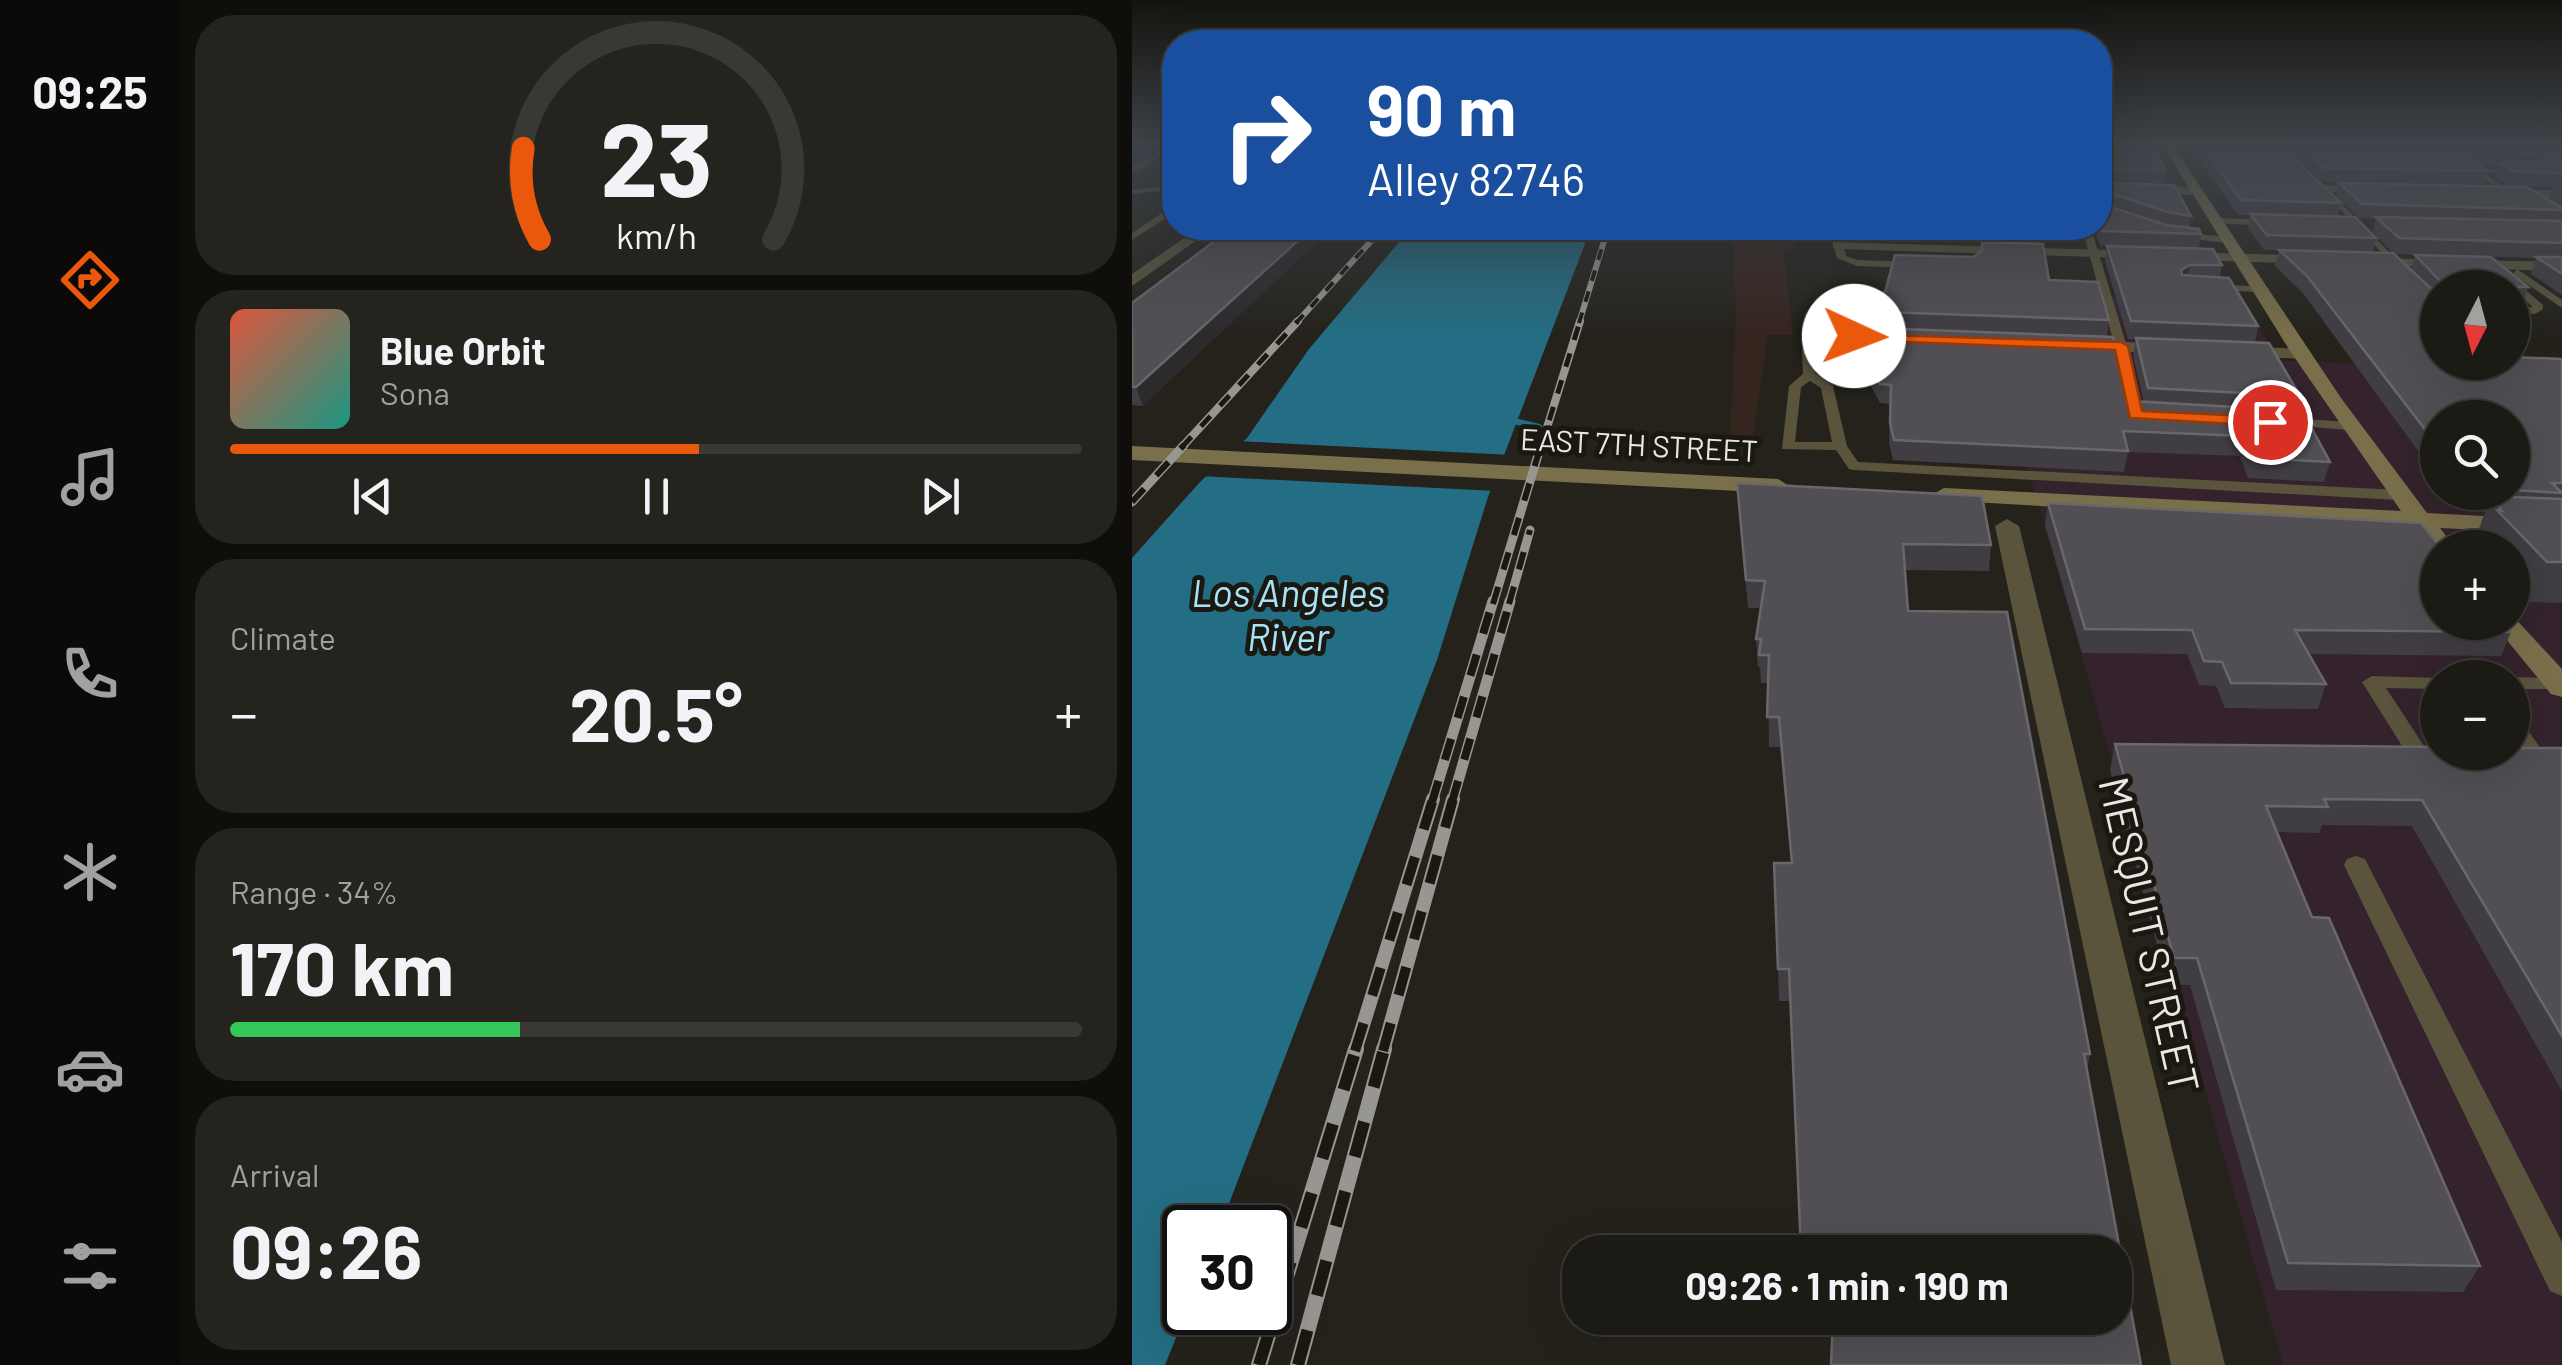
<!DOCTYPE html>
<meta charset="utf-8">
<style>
body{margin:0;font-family:Barlow,sans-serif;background:#24231d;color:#f1f3f6;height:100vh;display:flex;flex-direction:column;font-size:38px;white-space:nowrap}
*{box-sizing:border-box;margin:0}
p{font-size:32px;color:#a0a1a0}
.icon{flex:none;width:55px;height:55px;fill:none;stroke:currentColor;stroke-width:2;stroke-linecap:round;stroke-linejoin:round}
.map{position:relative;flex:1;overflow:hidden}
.details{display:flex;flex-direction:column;gap:15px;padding:15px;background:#0f0e0b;width:952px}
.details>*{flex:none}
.banner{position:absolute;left:30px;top:30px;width:950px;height:210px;border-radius:40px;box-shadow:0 10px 40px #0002,0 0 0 2px #393834;background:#1a4fa0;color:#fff;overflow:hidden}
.needle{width:65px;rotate:186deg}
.fabs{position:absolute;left:1288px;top:270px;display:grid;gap:20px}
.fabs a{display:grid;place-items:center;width:110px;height:110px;border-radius:50%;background:#1b1a14;box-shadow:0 10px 40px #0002,0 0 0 2px #393834;font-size:50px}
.speed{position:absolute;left:30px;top:1205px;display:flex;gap:20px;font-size:50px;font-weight:700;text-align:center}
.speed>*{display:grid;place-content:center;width:130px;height:130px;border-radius:50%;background:#1b1a14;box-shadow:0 10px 40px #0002,0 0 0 2px #393834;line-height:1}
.speed .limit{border:5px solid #111;border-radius:15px;background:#fff;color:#111}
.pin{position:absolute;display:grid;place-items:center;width:85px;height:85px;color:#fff;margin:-42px;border:5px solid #fff;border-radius:50%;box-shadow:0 2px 10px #0007}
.me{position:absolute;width:110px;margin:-55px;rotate:92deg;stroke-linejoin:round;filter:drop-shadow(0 0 8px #0008)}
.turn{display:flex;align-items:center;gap:35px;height:210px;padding:0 40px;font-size:45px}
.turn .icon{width:130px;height:130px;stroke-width:2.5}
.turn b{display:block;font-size:70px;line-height:85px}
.big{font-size:75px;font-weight:700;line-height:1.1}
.details .tile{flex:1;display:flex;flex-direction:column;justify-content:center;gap:15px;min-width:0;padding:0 35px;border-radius:40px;background:#24231d}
.details .dial{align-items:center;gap:0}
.dial svg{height:260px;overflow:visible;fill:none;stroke:#393834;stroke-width:7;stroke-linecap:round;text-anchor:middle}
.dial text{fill:#f1f3f6;stroke:none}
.song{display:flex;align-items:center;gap:30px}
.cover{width:120px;height:120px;border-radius:15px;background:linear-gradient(135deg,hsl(10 70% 55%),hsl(170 70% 35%))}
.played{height:10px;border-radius:5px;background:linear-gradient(90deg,#ea580c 55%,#393834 55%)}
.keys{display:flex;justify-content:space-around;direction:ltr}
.heat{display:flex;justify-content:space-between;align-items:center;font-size:55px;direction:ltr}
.charge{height:15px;border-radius:8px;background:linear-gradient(90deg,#34c759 34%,#393834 0)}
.trip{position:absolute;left:430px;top:1235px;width:570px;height:100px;border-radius:40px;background:#1b1a14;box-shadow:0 10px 40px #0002,0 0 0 2px #393834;font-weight:700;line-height:100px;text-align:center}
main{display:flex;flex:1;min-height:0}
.menu{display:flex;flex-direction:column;width:180px;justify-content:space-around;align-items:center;background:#0b0a08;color:#a0a1a0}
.menu .icon{width:70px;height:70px}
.menu .selected{color:#ea580c}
.menu b{font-size:45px;color:#f1f3f6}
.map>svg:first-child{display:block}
.commercial{fill:#34232d;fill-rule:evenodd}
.industrial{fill:#36241f}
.water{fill:#236e84}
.pier{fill:#24221b}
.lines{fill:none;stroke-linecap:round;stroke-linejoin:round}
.stream{stroke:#236e84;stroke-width:6}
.lane{fill:#5a543d;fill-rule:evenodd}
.street{fill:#5a543d;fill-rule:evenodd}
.secondary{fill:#7a6f4b;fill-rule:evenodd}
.rail-far5-casing{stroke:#989691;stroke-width:6}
.rail-far4-casing{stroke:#989691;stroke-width:8}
.rail-far3-casing{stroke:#989691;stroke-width:9}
.rail-far2-casing{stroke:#989691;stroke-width:11}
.rail-far1-casing{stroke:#989691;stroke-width:14}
.rail-casing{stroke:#989691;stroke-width:16}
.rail-far5{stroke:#1b1812;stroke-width:4;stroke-dasharray:11;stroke-linecap:butt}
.rail-far4{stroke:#1b1812;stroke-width:5;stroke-dasharray:14;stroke-linecap:butt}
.rail-far3{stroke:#1b1812;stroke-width:6;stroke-dasharray:18;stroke-linecap:butt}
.rail-far2{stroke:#1b1812;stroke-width:8;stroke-dasharray:22;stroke-linecap:butt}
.rail-far1{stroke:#1b1812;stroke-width:10;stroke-dasharray:29;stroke-linecap:butt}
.rail{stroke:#1b1812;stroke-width:12;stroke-dasharray:36;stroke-linecap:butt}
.wall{fill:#403d43}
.shaded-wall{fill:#2d2a2c}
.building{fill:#524f54;stroke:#6a676b;stroke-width:2.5}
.route{fill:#ea580c;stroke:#983908;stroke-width:2.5}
.labels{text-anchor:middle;stroke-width:10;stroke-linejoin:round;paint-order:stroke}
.far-street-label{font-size:30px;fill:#e9e7e3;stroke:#1b1812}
.water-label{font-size:38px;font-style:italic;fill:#a8e2f6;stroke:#1b1812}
.near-street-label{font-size:42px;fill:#e9e7e3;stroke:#1b1812}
</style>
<main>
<nav class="menu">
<b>09:25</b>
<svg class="icon selected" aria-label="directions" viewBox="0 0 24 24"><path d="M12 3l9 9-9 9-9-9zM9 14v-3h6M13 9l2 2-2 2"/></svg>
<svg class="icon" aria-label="music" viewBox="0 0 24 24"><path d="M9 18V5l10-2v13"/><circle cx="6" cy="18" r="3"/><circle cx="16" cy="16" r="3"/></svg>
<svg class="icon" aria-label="phone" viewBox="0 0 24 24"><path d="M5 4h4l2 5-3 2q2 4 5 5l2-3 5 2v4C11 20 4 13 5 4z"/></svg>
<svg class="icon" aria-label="climate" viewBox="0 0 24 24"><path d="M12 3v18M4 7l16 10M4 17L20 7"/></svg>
<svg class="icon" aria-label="car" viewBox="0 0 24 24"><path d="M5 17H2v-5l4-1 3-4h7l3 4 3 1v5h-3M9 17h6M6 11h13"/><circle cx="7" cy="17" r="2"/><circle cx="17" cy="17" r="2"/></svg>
<svg class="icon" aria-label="filters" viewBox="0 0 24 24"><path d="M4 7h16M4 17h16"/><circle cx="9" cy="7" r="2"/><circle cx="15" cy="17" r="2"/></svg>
</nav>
<section class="details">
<div class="tile dial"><svg viewBox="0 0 100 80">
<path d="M14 69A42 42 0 1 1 86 69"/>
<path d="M14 69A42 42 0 0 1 9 41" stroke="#ea580c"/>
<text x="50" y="56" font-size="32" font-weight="700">23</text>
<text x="50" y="72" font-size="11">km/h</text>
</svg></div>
<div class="tile">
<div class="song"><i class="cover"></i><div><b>Blue Orbit</b><p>Sona</p></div></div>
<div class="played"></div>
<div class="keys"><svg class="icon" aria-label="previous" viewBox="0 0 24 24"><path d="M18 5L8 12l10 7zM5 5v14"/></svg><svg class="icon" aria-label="pause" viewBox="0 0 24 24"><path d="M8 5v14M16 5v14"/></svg><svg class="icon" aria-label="next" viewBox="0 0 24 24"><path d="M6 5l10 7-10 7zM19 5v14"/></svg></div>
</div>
<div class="tile"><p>Climate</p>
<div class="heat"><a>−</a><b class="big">20.5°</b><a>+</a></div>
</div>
<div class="tile"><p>Range · 34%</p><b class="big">170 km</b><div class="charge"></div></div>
<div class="tile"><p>Arrival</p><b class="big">09:26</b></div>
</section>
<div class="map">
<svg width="1430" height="1365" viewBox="0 0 1430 1365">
<rect width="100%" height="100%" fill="#24221b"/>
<path class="commercial" d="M841 289 1114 302 1145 360 1429 374V1365H1151L912 523ZM1305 418H1380V492H1305ZM1305 548H1380V622H1305ZM1305 678H1380V752H1305Z"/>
<polygon class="industrial" points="601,228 685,228 686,238 661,239 664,249 651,250 661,335 636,335 620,442 601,456 598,438 604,315"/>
<polygon class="water" points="279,228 459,228 356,497 305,660 88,1227 52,1228 54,1313 33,1365 0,1365 0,558 68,482 115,438 177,349"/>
<polygon class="pier" points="104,441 380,455 364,491 67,476"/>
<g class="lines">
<polyline class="stream" points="374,419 407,427"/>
<g class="lane">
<polygon points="20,146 41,149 7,170 1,170 1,166 31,150"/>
<polygon points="1395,167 1392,171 1352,173 1378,191 1375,195 1340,171"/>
<polygon points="42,185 42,189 0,194 0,190"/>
<polygon points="1188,188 1194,188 1305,301 1305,310"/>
<polygon points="39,207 42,207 42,213 0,240 0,233"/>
<polygon points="1084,218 1143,220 1147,223 1143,226 1081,223"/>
<polygon points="950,228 959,228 995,347 1010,411 1022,413 1022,419 1004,419 997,415 983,347"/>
<polygon points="1044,232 1096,237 1101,240 1096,243 1041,237"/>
<polygon points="706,242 711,245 714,256 726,260 786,262 791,265 786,268 725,266 705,258 701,245"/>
<polygon points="1385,269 1430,300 1430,308 1381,274"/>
<polygon points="1370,277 1378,277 1411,305 1411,309 1403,314 1380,313 1380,307 1401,307 1370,281"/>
<polygon points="1076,285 1129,286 1134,289 1129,292 1072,290 1071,288"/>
<path d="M722 333 726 335V339L693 345 682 351 683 373 701 386 715 446 726 462 1266 490 1274 495 1266 500 722 470 717 469 704 450 650 449 657 386 671 374 670 350 686 339ZM678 381 689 388 700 442H663L669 387Z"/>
<polygon points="1156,418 1218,422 1225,426 1218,430 1151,425 1151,419"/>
<polygon points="1240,676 1307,678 1305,689 1254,688 1294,749 1291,754 1275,754 1272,749 1230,682"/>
<polygon points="1380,677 1425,678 1430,679 1430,689 1380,689"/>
<path d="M1380 719C1393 722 1403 741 1411 752L1408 757H1392L1380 740Z"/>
<polygon points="1224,856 1233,859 1236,865 1430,1242 1430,1296 1418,1291 1212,865 1215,859"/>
</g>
<g class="street">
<polygon points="968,185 1065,187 1071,191 1065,195 968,193"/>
<polygon points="1185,185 1247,186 1253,190 1247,194 1189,192"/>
<polygon points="1364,190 1430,190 1430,198 1368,197"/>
<polygon points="67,228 82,228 0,286 0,274"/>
<polygon points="701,242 1187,256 1194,260 1187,264 706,249 701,248"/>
<polygon points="1228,258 1430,262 1430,271 1233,265 1226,261"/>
<polygon points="944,340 1043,344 1052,349 1043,354 938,349 935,345"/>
<polygon points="1104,346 1171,349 1180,354 1171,359 1098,355 1098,347"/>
<polygon points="875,519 887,526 1093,1365 1039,1365 863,526"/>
</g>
<g class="secondary">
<polygon points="1031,146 1041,146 1209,398 1295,513 1430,520 1430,534 1308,528 1323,548 1305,548 1305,554 1281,527 804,500 800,495 812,488 1269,511 1158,351"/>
<polygon points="1410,146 1430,149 1430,157 1411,148"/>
<polygon points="0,446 646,479 657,486 646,493 0,460"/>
<polygon points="1380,615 1430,669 1430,697 1419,694 1360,622 1380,622"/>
</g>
<defs>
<g id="rail-far5">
<polyline points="164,323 251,228"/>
<polyline points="447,323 476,228"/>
</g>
<g id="rail-far4">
<polyline points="50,447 166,321"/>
<polyline points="409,447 448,321"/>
</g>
<g id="rail-far3">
<polyline points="0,502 52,445"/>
<polyline points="361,604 409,445"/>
<polyline points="377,604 398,530"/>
</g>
<g id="rail-far2">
<polyline points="300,802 361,601"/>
<polyline points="320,802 378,601"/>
</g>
<g id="rail-far1">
<polyline points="223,1051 301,799"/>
<polyline points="251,1051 321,799"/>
</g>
<g id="rail">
<polyline points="127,1365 224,1049"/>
<polyline points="166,1365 252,1049"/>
</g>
</defs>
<use href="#rail-far5" class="rail-far5-casing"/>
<use href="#rail-far4" class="rail-far4-casing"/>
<use href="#rail-far3" class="rail-far3-casing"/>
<use href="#rail-far2" class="rail-far2-casing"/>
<use href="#rail-far1" class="rail-far1-casing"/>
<use href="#rail" class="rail-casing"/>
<use href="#rail-far5" class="rail-far5"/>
<use href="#rail-far4" class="rail-far4"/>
<use href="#rail-far3" class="rail-far3"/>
<use href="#rail-far2" class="rail-far2"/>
<use href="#rail-far1" class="rail-far1"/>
<use href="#rail" class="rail"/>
</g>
<g class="wall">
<polygon points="968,146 1033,170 1031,183 968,182"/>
<polygon points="1058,146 1150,146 1209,203 1206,217 1244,238 1241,252 1279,270 1283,255 1396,287 1391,303 1380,303 1380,288 1305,288 1305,362 1430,359 1430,603 1398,602 1380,581 1380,548 1352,548 1353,544 1345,534 1353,512 1330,511 1316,492 1380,492 1380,418 1305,418 1305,477 1171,293 1143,266 1147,250 1132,250 1116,228 1118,215 1106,215"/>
<polygon points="1153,146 1329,146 1356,171 1352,185 1189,181"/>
<polygon points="1343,146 1430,147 1430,295 1399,274 1404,258 1262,254 1240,232 1244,219 1227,218 1204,196 1207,183 1416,200 1422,187 1376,185 1363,176 1367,166 1352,165 1340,156"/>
<polygon points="968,183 1059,216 1057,228 1069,234 1067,248 1090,265 1088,278 1126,326 1123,343 1168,396 1165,410 1183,425 1182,432 1198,462 1192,482 1116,478 1108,456 996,452 992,472 761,460 757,443 758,404 748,403 738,384 738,368 717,362 716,330 710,331 705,310 705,294 753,292 841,257 850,251 850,242 682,238 682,228 909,228 907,244 917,280 977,320 975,337 1000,401 1012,402 1001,356 1004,339 996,339 973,261 975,246 968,246 962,228 968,228"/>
<polygon points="0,303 11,406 0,405"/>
<polygon points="605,483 859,545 857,571 773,570 776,611 958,1054 955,1069 982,1318 658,1001 647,1001 646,969 659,863 648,747 637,747 636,683 629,683 628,667 626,667 624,639 629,608 616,608"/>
<polygon points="916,503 1379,632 1369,656 1177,654 1194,684 1186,709 1093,708 1084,686 1067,685 1055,654 950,653 913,525"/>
<polygon points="983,744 1430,748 1430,1091 1280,826 1190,825 1187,833 1145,832 1180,917 1348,1266 1331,1292 1144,1290 1058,985 1036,985 978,770"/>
</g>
<g class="shaded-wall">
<polygon points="180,228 200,228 11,406 4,387"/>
<polygon points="1058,265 1055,280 1046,286 1049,270"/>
<polygon points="722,311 722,328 710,331 710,314"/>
</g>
<g class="building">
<polygon points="968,146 1020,146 1033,170 970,169 968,171"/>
<polygon points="1070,146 1150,146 1209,203 1109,200"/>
<polygon points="1169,146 1329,146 1356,171 1192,168"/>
<polygon points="1348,146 1430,147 1430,154 1356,152"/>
<polygon points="1430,158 1430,173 1381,171 1368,163 1429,160"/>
<polygon points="968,183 1042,185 1059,216 1036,212 987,196 968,196"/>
<polygon points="1207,183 1395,187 1430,208 1430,210 1230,204"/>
<polygon points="968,207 982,208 1034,225 1067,229 1069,234 970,231 968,224"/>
<polygon points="1118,214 1223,217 1244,238 1135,235"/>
<polygon points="1244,217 1430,221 1430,243 1267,238"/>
<polygon points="100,228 180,228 4,387 0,387 0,303"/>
<polygon points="850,242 911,244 917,280 966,282 977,320 722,311 710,314 705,294 753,292 763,255 841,257 850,251"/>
<polygon points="975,246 1081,249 1090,265 1058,265 1049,270 1050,275 1097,278 1126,326 999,321"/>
<polygon points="1147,250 1261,253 1305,294 1305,362 1380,362 1380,357 1430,359 1430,483 1420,483 1430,493 1380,490 1380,418 1305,418 1305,445 1175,276"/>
<polygon points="1283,255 1359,257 1396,287 1314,287"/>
<polygon points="1404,257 1430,257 1430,274"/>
<polygon points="716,327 981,337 1000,401 1175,411 1183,425 1178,425 1198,462 1121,458 1112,436 991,431 996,451 762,440 758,423 759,385 748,384 739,365 738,350 717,344"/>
<polygon points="1004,338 1137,343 1168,396 1016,388"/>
<polygon points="605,483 850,496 859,545 771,544 776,611 875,612 958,1054 952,1054 1009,1365 699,1365 701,1318 982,1318 982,1252 669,1252 657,969 646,969 642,863 660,863 647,717 635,717 637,655 627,655 629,639 624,639 633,581 614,580"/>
<polygon points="1359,496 1430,499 1430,562 1415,562 1365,510 1370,511"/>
<polygon points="916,503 1289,523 1309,548 1305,548 1305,622 1371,622 1379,632 1163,630 1194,684 1099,683 1090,662 1072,661 1060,630 953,629"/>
<polygon points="983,744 1305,747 1305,752 1380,752 1380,748 1430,748 1430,1036 1290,800 1192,799 1196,807 1134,806 1180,917 1197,918 1348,1266 1156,1263 1065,958 1042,958"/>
</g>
<linearGradient id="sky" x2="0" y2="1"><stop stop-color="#14130f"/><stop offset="0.43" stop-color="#3f444a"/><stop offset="1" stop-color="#3f444a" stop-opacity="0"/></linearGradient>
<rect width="1430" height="337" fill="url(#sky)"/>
<polygon class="route" points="717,334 989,342 996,346 1010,411 1138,417 1146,422 1138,426 998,418 983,350 722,340 717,339"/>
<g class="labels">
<g class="far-street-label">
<text transform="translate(507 446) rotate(3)" y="10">EAST 7TH STREET</text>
</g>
<g class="water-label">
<text x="156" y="607">Los Angeles<tspan x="156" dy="44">River</tspan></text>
</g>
<g class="near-street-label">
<text transform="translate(1017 935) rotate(77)" y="15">MESQUIT STREET</text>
</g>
</g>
</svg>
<div class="fabs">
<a><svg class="needle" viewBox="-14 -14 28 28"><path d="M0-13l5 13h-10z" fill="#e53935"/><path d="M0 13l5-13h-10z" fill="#a0a1a0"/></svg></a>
<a><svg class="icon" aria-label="search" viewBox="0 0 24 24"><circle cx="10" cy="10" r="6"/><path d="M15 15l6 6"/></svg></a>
<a>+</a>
<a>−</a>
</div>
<div class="speed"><div class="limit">30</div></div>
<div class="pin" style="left:1138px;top:422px;background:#d93025"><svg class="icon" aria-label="arrive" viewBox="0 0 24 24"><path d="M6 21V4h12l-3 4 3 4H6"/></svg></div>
<svg class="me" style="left:722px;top:336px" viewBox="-20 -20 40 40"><circle r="19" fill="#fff"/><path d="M0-13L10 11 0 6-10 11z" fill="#ea580c"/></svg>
<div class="trip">09:26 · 1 min · 190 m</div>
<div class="banner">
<div class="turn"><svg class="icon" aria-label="right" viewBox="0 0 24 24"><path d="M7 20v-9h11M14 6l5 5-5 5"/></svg><div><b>90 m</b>Alley 82746</div></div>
</div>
</div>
</main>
